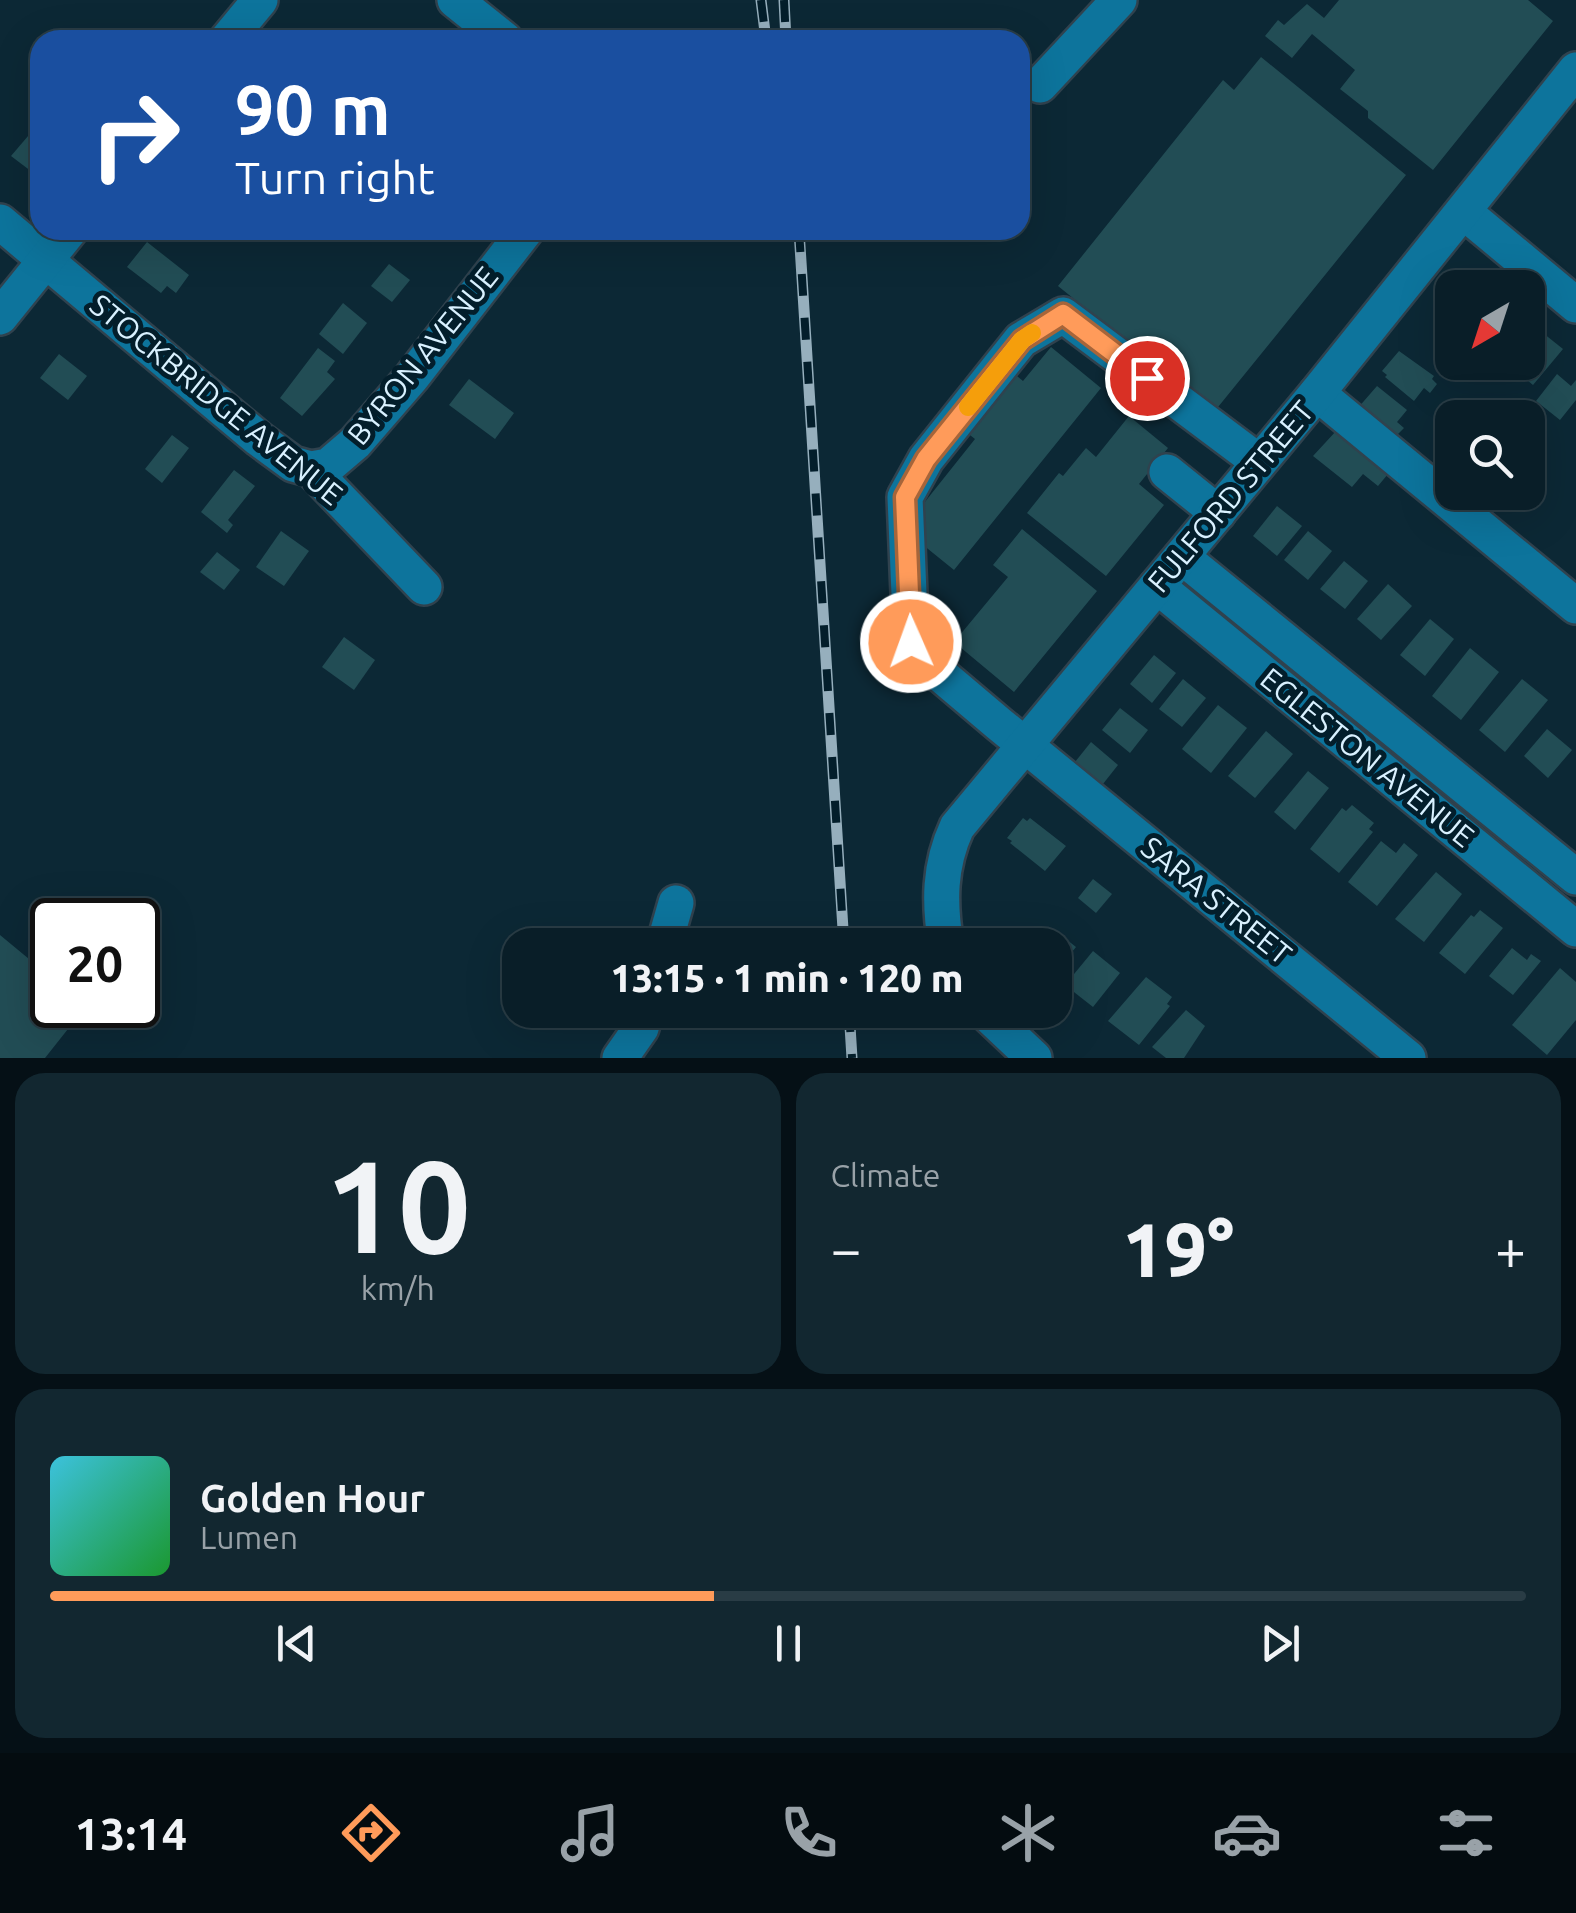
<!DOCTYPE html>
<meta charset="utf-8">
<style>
body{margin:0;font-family:Ubuntu,sans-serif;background:#122730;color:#f1f3f6;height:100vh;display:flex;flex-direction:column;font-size:38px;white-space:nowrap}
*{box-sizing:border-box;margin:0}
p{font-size:32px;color:#99a2a8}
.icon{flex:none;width:55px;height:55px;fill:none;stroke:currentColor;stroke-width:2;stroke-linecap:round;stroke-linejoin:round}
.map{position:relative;height:1058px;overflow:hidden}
.details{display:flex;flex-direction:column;gap:15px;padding:15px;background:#051016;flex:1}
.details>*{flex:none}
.hud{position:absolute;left:30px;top:30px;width:1000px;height:210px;border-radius:30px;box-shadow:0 10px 40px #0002,0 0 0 2px #293c45;background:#1a4fa0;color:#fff;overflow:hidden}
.needle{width:65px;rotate:219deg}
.controls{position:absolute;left:1435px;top:270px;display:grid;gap:20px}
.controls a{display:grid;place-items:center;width:110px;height:110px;border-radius:20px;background:#091e28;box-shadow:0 10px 40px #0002,0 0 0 2px #293c45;font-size:50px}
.speed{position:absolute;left:30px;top:898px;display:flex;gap:20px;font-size:50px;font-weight:700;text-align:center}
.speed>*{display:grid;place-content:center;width:130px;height:130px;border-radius:50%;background:#091e28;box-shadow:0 10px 40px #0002,0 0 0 2px #293c45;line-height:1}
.speed .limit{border:5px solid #111;border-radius:15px;background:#fff;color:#111}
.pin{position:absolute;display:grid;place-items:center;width:85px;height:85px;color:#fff;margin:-42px;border:5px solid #fff;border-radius:50%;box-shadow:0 2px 10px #0007}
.me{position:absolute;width:110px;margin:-55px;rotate:358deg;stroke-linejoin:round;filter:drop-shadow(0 0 8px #0008)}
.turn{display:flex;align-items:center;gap:35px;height:210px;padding:0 40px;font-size:45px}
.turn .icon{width:130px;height:130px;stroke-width:2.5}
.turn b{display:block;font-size:70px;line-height:85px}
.big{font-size:75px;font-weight:800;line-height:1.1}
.details .tile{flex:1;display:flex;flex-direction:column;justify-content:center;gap:15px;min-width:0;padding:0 35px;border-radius:30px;background:#122730}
.details .dial{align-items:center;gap:0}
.dial b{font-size:130px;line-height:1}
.song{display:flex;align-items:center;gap:30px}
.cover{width:120px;height:120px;border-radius:15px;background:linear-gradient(135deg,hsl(190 70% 55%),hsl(130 70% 35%))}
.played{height:10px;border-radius:5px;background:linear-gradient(90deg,#ff9b5a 45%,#293c45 45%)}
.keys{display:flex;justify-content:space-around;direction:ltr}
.heat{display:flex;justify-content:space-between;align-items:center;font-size:55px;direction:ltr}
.details .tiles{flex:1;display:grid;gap:15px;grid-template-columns:1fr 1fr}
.tile:last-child{grid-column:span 2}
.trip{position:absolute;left:502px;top:928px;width:570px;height:100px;border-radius:30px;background:#091e28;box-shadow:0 10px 40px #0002,0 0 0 2px #293c45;font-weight:800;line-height:100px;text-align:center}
.dock{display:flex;height:160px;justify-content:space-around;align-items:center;background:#040c10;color:#99a2a8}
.dock .icon{width:70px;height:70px}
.dock .active{color:#ff9b5a}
.dock b{font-size:45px;color:#f1f3f6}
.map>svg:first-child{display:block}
.building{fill:#224d55}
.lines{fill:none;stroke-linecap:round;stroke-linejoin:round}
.minor-casing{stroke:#30424e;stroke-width:40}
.minor{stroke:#0d749c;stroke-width:35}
.rail-casing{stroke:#96afbd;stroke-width:11}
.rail{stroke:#031e2b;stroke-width:8;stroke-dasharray:22;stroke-linecap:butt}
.route-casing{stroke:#a6653a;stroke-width:25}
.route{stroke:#ff9b5a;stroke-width:18}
.slow{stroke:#f59e0b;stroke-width:18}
.labels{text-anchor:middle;stroke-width:10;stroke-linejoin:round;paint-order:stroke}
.street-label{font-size:30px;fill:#d9f1ff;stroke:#031e2b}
</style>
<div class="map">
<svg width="1576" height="1058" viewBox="0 0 1576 1058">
<rect width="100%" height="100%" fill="#0c2835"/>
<g class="building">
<polygon points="1339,0 1528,0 1553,21 1433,170 1368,118 1368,111 1340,89 1355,70 1312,34 1292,58 1265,36 1278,20 1284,25 1307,4 1324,18"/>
<polygon points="1261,57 1406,175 1214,412 1058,286 1223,80 1234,90"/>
<polygon points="40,122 40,169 36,175 11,156"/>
<polygon points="147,242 189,275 176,293 167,286 161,293 127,267"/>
<polygon points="389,264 410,280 392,302 371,286"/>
<polygon points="343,303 367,323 343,354 319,334"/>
<polygon points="1528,321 1563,349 1533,385 1505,362 1528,362"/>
<polygon points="1051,347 1101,388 954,570 912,536 920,508 975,439 961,428 1005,366 1023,381"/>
<polygon points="318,348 335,361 327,372 335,379 302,416 280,398"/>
<polygon points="1399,351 1434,376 1432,379 1437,384 1430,393 1424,388 1414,401 1385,377 1387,375 1382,371"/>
<polygon points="59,354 87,376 68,400 40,378"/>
<polygon points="1557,374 1571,386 1576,380 1576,400 1560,420 1536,401"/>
<polygon points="469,379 514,413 495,439 449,405"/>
<polygon points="1377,386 1407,410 1397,422 1404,428 1395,437 1357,409"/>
<polygon points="1129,416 1168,448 1139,484 1164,505 1106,576 1027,513 1059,473 1063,476 1086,448 1096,457"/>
<polygon points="1337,430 1388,474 1378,486 1363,474 1352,487 1313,456"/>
<polygon points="172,435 189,448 162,483 145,469"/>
<polygon points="234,470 255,486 228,520 233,525 227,533 201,512"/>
<polygon points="1277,506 1302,526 1277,556 1253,536"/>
<polygon points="1022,529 1097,591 1014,692 954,642 1008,577 993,565"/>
<polygon points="281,531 309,551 284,586 256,567"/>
<polygon points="1308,531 1332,551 1308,580 1284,560"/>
<polygon points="217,552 240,570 224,590 200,572"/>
<polygon points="1344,561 1368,581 1345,609 1320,589"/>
<polygon points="1388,584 1412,606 1381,640 1357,619"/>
<polygon points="1430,619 1454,639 1425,676 1400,655"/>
<polygon points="344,637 375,660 354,690 322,667"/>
<polygon points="1470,648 1499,672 1461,720 1432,696"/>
<polygon points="1154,655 1176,673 1152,703 1130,684"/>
<polygon points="1183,679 1206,698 1182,727 1159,709"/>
<polygon points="1522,679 1548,700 1505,752 1479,730"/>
<polygon points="1218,705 1247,728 1211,773 1182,749"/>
<polygon points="1120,708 1148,730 1130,753 1102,730"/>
<polygon points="1547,729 1572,750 1548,778 1524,756"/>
<polygon points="1266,731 1293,754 1255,798 1228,776"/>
<polygon points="1091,742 1118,765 1099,789 1071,767"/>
<polygon points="1308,771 1329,788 1295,830 1274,812"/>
<polygon points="1352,805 1374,823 1369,829 1373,832 1339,873 1310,849 1342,808 1346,811"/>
<polygon points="1023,818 1027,821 1030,818 1066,846 1045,871 1010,843 1012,841 1007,838"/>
<polygon points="1381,841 1396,853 1404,843 1418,855 1377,906 1348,882"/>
<polygon points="1436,872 1462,894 1424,942 1395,919"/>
<polygon points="1093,879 1112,894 1096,913 1078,898"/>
<polygon points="1480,910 1503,928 1465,974 1439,953 1471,915 1474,917"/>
<polygon points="1052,928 1076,947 1055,973 1055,945 1038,945"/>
<polygon points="0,935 52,978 52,1005 87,1005 45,1058 0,1058"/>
<polygon points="1512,948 1527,960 1531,954 1541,961 1513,995 1489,976"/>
<polygon points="1093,951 1120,973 1093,1007 1065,985"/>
<polygon points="1560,968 1576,982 1576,1020 1547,1055 1512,1025"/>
<polygon points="1146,977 1172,997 1167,1004 1170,1006 1139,1045 1108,1021"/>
<polygon points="1186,1010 1205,1026 1184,1058 1166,1058 1152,1047"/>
</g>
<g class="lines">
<defs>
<g id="minor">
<polyline points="455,0 505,40"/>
<polyline points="227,40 260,0"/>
<polyline points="1040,85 1119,0"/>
<polyline points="1464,212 1576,305"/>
<polyline points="0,222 259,439 293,464 311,469 424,587"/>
<polyline points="0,317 70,230"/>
<polyline points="1317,393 1576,606"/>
<polyline points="1259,462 1063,315 1021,340 926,459 905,497 911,642 921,658 999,724 1408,1058"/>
<polyline points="311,469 328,466 355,443 412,377 526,230"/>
<polyline points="1167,472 1218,513"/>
<polyline points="1182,557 1576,877"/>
<polyline points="1157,586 1576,929"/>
<polyline points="664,945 676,903"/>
<path d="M946 945C939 903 939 866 957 827L1317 393 1576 70"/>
<polyline points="983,1010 1034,1058"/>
<polyline points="620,1058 641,1028 646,1010"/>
</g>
</defs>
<use href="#minor" class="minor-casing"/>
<use href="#minor" class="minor"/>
<defs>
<g id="rail">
<polyline points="761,0 766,40"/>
<polyline points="784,0 786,40"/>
<polyline points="799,230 844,945"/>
<polyline points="849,1010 852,1058"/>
</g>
</defs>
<use href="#rail" class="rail-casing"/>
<use href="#rail" class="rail"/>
</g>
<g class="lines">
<defs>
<polyline id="route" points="911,642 905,497 926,459 1022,340 1063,314 1147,378"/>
</defs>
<use href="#route" class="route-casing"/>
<use href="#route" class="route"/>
<polyline class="slow" points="968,407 1022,340 1032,333"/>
</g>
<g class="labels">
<g class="street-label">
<text transform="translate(423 356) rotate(-51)" y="10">BYRON AVENUE</text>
<text transform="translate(216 400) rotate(39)" y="10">STOCKBRIDGE AVENUE</text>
<text transform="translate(1231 497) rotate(-50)" y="10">FULFORD STREET</text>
<text transform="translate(1367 758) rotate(39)" y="10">EGLESTON AVENUE</text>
<text transform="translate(1216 901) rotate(39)" y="10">SARA STREET</text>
</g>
</g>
</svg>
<div class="controls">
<a><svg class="needle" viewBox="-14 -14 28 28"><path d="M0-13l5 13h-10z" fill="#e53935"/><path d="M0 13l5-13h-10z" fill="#99a2a8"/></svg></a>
<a><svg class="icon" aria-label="search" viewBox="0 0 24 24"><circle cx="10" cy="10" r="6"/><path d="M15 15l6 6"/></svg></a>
</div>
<div class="speed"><div class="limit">20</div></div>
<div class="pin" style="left:1147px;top:378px;background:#d93025"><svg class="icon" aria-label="arrive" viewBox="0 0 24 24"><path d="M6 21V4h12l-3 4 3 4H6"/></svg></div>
<svg class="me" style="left:911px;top:642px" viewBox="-20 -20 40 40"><circle r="17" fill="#ff9b5a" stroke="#fff" stroke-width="3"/><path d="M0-11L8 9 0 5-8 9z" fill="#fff"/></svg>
<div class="trip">13:15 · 1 min · 120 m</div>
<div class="hud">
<div class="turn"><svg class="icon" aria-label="right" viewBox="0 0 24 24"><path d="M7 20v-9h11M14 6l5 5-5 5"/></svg><div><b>90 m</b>Turn right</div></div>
</div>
</div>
<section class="details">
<div class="tiles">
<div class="tile dial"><b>10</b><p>km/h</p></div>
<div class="tile"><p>Climate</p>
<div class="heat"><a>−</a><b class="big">19°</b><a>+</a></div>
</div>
<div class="tile">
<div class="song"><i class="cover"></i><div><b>Golden Hour</b><p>Lumen</p></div></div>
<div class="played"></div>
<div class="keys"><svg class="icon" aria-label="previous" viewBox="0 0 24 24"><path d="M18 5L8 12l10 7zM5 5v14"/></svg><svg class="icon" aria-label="pause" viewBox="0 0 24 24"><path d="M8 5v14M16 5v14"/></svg><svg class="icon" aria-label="next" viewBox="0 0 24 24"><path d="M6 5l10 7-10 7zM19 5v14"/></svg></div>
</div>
</div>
</section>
<nav class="dock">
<b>13:14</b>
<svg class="icon active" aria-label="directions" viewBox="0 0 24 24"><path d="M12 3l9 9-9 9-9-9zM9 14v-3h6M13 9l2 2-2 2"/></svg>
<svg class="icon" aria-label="music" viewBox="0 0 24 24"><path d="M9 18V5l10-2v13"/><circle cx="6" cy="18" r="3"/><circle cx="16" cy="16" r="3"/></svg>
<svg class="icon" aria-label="phone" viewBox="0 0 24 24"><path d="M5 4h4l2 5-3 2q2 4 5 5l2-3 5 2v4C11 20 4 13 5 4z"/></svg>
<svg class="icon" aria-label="climate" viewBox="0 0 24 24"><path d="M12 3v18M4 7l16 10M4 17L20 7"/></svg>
<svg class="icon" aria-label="car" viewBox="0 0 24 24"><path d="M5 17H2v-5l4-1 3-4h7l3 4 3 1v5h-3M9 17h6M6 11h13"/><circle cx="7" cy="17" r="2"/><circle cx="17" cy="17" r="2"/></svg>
<svg class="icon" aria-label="filters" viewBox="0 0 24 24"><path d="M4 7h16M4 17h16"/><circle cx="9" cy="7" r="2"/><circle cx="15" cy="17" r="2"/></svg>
</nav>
